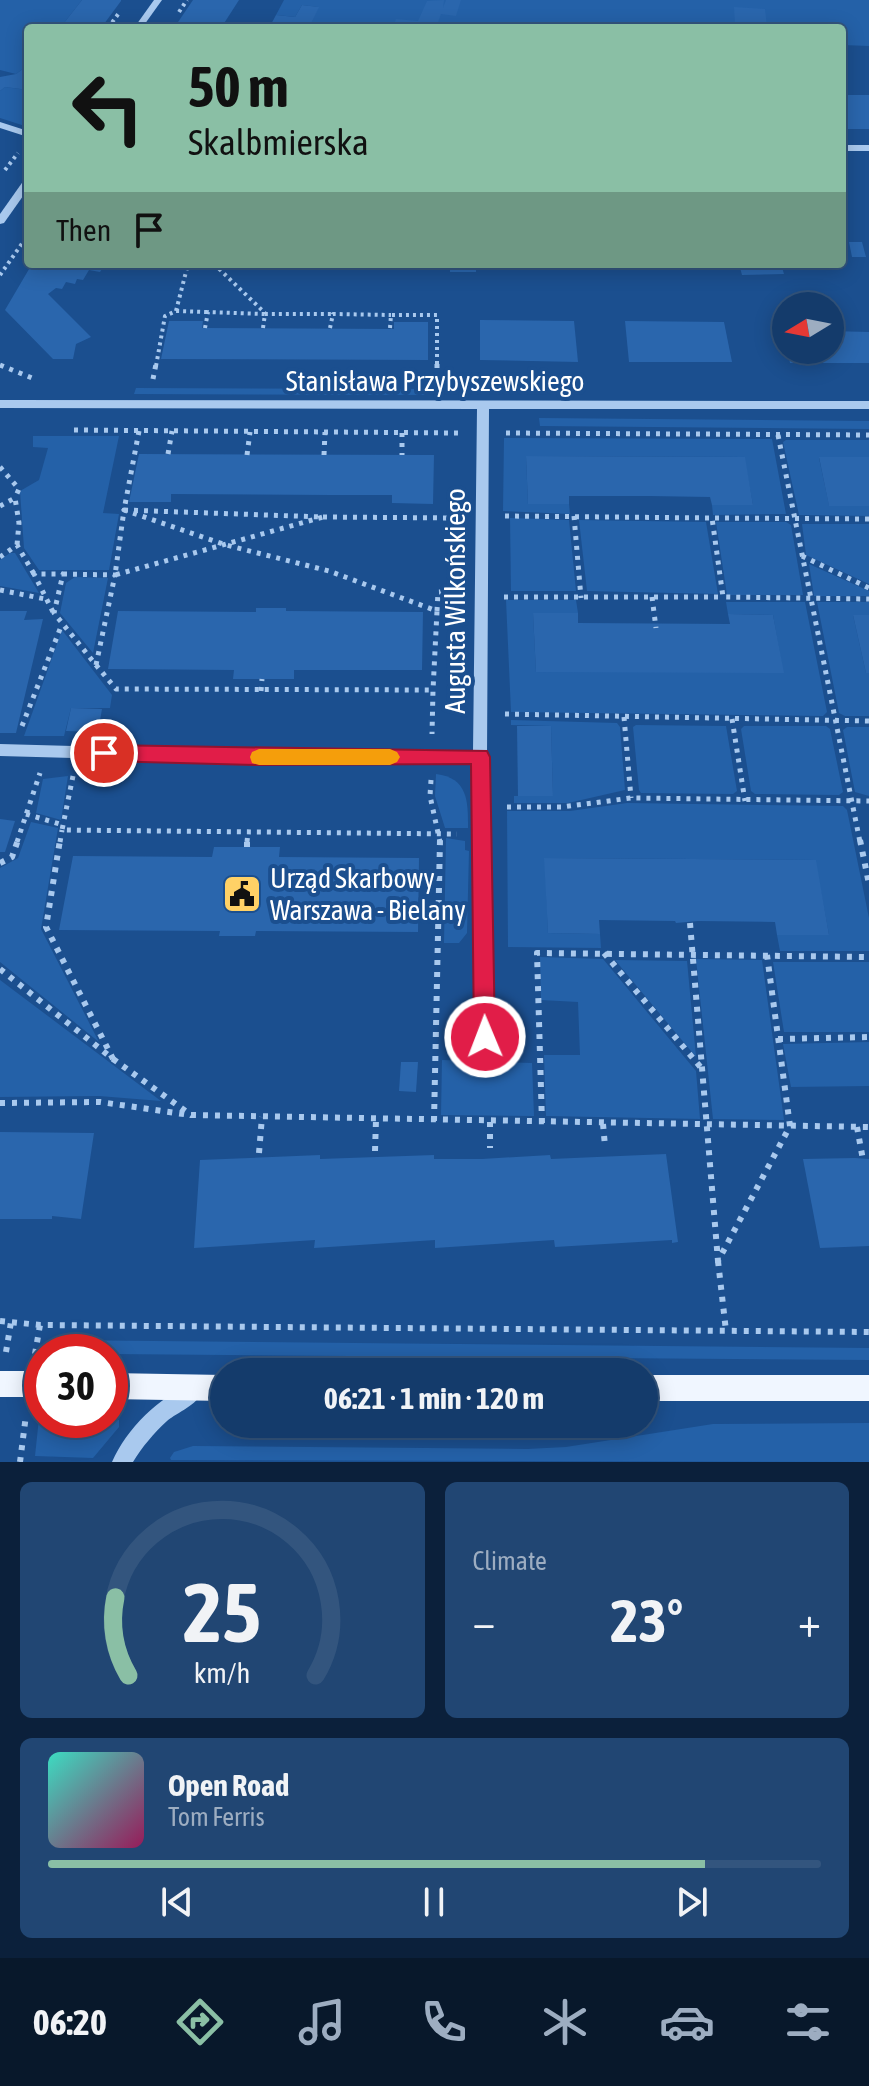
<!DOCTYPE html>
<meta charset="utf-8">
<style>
body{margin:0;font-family:"Asap Condensed",sans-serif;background:#214673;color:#f1f3f6;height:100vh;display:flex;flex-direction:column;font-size:30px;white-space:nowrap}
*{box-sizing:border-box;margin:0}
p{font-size:26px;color:#9dadc1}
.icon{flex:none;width:44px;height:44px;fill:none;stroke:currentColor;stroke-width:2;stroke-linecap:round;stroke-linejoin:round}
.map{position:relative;height:1462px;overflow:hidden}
.panel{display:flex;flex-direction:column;gap:20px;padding:20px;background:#0b203b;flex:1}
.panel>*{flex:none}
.hud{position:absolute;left:24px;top:24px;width:822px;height:244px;border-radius:8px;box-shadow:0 4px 20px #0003,0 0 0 2px #33557e;background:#8abfa5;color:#111;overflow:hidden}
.needle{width:52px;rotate:260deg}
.controls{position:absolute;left:772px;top:292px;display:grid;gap:16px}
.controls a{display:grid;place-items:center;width:72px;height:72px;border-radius:50%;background:#143b6b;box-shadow:0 4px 20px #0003,0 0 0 2px #33557e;font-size:40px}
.speed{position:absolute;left:24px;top:1334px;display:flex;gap:16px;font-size:40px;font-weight:700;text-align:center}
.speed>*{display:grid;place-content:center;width:104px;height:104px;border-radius:50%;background:#143b6b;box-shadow:0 4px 20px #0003,0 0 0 2px #33557e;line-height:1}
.speed .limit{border:12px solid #d22;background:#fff;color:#111}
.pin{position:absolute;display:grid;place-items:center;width:68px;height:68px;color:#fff;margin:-34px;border:4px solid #fff;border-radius:50%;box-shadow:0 2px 8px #0007}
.me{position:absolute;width:88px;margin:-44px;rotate:359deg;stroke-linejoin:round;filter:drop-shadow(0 0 6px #0008)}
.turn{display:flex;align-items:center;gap:28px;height:168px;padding:0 32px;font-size:36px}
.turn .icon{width:104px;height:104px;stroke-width:2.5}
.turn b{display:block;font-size:56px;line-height:68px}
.then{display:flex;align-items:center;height:76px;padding:0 32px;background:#0003;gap:16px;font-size:30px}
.big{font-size:60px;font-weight:700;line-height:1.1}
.panel .widget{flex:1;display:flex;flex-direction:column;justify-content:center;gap:12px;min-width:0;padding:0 28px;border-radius:12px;background:#214673}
.panel .dial{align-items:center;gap:0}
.dial svg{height:208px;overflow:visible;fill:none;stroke:#33557e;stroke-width:7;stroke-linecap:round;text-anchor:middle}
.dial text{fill:#f1f3f6;stroke:none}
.song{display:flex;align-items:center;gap:24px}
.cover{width:96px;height:96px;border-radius:12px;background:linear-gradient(135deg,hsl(170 70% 55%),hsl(330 70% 35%))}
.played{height:8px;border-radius:4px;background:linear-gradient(90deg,#8abfa5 85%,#33557e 85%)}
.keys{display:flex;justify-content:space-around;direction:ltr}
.heat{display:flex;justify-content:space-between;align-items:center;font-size:44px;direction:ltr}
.panel .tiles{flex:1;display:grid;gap:20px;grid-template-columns:1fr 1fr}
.widget:last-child{grid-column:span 2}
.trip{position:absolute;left:210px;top:1358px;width:448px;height:80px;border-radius:40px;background:#143b6b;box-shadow:0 4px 20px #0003,0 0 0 2px #33557e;font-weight:700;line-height:80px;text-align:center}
.dock{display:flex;height:128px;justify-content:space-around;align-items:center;background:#08182b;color:#9dadc1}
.dock .icon{width:56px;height:56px}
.dock .active{color:#8abfa5}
.dock b{font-size:36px;color:#f1f3f6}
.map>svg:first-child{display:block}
.green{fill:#2461a8}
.building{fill:#2a66ad}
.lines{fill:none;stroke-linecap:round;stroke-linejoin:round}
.path-far2{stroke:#a9c9ee;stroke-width:4;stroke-dasharray:3 4;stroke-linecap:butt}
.path-far1{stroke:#a9c9ee;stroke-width:5;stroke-dasharray:4 6;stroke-linecap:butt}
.path{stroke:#a9c9ee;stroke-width:6;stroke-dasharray:5 7;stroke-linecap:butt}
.minor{fill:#a9c9ee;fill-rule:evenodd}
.major{fill:#f0f6ff;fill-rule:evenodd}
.route{fill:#e11d48;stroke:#92132f;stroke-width:2}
.slow{fill:#f59e0b}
.labels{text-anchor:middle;stroke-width:8;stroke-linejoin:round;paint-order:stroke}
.street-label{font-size:28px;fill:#fff;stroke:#1b4f8f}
.poi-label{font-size:28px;fill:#fff;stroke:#1b4f8f;text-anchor:start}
</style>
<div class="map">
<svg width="869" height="1462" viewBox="0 0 869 1462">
<rect width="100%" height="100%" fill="#1b4f8f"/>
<g class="green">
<polygon points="0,0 82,0 60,28 28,28 28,65 16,74 0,70"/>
<polygon points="284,0 869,0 869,46 842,45 842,28 309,28 318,7 302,5 295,17 276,15"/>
<polygon points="5,87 28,90 28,127 0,118 0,91"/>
<polygon points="136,388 433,389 432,395 134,394"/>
<polygon points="539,418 869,421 869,429 540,426"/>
<polygon points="33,436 119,436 103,513 119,514 109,570 39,570 24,548 20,491 39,480 48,448 33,447"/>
<polygon points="504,438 772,439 786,514 713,515 712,505 753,505 744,457 526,456 528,504 569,504 570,514 503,511"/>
<polygon points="786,440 869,440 869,457 819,458 829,505 869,506 869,516 799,515 783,442"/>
<polygon points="510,518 569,520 576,591 511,591"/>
<polygon points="579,520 706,522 718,594 587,591"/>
<polygon points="716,522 786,522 791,525 803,595 727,595"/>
<polygon points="802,524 869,524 869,584 806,555"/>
<polygon points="10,553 15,553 39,593 0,586 0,560"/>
<polygon points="809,564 869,591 869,596 814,596"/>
<polygon points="75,577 108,578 93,653 60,613 66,583"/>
<polygon points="506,600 576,600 578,613 533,613 536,672 783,672 773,615 728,614 726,602 805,602 827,712 823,716 511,712"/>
<polygon points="817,602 869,602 869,615 853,615 866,673 869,673 869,716 845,716 839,713"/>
<polygon points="62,630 112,695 110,708 71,708 64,736 24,736"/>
<polygon points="511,720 617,723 620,727 625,790 568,803 514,803 514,796 553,796 551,726 511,725"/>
<polygon points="636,725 726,726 737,791 733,794 641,793 639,790 633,727"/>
<polygon points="744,726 826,726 830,729 843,792 839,795 755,794 751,791 741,729"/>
<polygon points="847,727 869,727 869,796 855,792 843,730"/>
<path d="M436 774C468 778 468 801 468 828H445L435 796Z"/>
<polygon points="68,776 61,820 36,813 43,779"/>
<polygon points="627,803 843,806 847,810 869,918 869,951 780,951 777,935 829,935 815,860 545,858 548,933 600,934 601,948 508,947 507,811 570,811"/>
<polygon points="31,822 58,828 41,929 99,1042 0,962 0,868 18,858"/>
<polygon points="446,838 465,841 465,850 469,851 467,933 459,943 444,943"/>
<polygon points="540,957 603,959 696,1071 700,1119 546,1116 544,1055 580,1055 578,1002 541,1000"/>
<polygon points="696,959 762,960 784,1120 713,1119"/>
<polygon points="615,960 687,961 696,1057"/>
<polygon points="773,962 869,962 869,1032 784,1032"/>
<polygon points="0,980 161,1101 99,1096 0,1097"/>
<polygon points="869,1042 869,1086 791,1087 783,1044"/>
<polygon points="442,1060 532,1063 534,1116 441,1115"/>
<polygon points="54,1340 869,1348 869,1360 110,1354 52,1352"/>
<polygon points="110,1417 119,1420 119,1427 93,1458 35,1456 39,1418 110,1420"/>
<polygon points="869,1423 869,1462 171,1460 170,1458 174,1452 193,1446 527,1449 566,1447 713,1424"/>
</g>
<g class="building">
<polygon points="82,0 121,0 121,1 101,28 60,28"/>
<polygon points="193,0 239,0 221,28 174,28"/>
<polygon points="444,0 443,8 446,0 461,0 456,16 441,14 436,28 393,28 396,19 418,21 427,1"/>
<polygon points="302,5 319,7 309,28 269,28 276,15 295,17"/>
<polygon points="734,7 765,9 767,27 735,25"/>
<polygon points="505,23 552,24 551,28 505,28"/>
<polygon points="28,65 28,90 5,87 0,91 0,77 16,74"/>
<rect x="842" y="95" width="27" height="34"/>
<polygon points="849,242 862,242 866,257 852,257"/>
<polygon points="32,264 105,264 100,272 89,270 83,280 77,279 75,284 66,282 62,289 56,288 48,294 91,337 76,344 73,359 53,359 5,310"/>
<rect x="450" y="264" width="26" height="8"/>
<polygon points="739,264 781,264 784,274 742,275"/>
<polygon points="480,320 574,321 578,362 480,360"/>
<polygon points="169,321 203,321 202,328 394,329 394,322 428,322 428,360 161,359"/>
<polygon points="625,321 724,322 732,362 629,362"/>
<polygon points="830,331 869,332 869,363 790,363 787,350 830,350"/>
<polygon points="139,454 434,455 433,504 392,503 392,495 332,495 171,494 171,502 129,502"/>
<polygon points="526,456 745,457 753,505 712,505 710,497 649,496 569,496 569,504 528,504"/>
<polygon points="819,457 869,457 869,506 829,506"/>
<polygon points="256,608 286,608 286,611 423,612 422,670 294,670 294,679 233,679 234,670 108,669 118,611 256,612"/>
<polygon points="0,611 27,611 24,620 43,619 16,733 0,733"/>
<polygon points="533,613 578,613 578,623 730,624 728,614 773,615 784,673 536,672"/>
<polygon points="853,615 869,615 869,673 866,673"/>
<polygon points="71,708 102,709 98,732 66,731"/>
<polygon points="517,726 551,726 553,796 518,796"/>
<polygon points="0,819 15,821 5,852 0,852"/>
<polygon points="214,847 280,847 279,857 419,858 418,932 256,931 255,936 219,936 220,931 59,930 73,856 212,857"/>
<polygon points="544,858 816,860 829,935 777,935 775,922 698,921 676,923 675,921 599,920 600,934 548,933"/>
<polygon points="401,1062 418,1062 416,1092 399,1091"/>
<polygon points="0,1132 94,1133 81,1219 52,1216 52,1219 0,1219"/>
<polygon points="666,1154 678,1242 672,1243 672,1240 555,1247 554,1240 435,1248 435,1240 314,1248 315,1240 194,1248 200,1160 320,1155 320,1159 434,1155 434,1159 482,1159 550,1155 551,1159"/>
<polygon points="855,1158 869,1159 869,1246 820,1248 803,1159"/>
</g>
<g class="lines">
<g class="path-far2">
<polyline points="179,12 187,0"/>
<polyline points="108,28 119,13"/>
<polyline points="5,170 18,153"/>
<polyline points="214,264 265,313"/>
<polyline points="0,275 28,235"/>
<polyline points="176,311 188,264"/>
<polyline points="205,328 208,312 265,314"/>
<polyline points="263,328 265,314 333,314"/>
<polyline points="330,328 333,314 391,315"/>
<polyline points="390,328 391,315 437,315 437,366"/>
<polyline points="156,366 165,316 176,311 208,312"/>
</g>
<g class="path-far1">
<polyline points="437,364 437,379"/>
<polyline points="0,365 32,378"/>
<polyline points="153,379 156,364"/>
<polyline points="74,430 460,433"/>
<polyline points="139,431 124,510 226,545 329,571 437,611 433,690"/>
<polyline points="402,433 402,455"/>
<polyline points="506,433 869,435"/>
<polyline points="778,435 860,842"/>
<polyline points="168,454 172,431"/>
<polyline points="247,455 250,432"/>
<polyline points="324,455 325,432"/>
<polyline points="0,467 19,489 15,498"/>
<polyline points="0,506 15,498 19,523 17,545"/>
<polygon points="124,510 323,517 115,575"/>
<polyline points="505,516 712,518"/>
<polyline points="574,516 581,598"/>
<polyline points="323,517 458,518"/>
<polyline points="869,519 712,518 723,597 869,599"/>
<polyline points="802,556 869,588"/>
<polyline points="0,557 17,545 34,574"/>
<polygon points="63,574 115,575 96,665 54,613"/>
<polyline points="0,590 45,599"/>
<polyline points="504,597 723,597"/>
<polyline points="652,597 656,628"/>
<polyline points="437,611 438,592 456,591"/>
<polyline points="53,612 34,574 63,574"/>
<polyline points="96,665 116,689 433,690 432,734"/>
<polyline points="261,691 262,679"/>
<polyline points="505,714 869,721"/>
<polyline points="624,717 631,798"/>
<polyline points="732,719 745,801"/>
<polyline points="22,726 62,624"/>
<polyline points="73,776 62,830 457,834"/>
<polyline points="431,780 430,796 440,842"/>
<polyline points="507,807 562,807 631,798 869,801"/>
<polyline points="26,814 63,825"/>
<polyline points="17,842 40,773"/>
<polyline points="60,842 62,830"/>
<polyline points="247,842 248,832"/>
</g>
<g class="path">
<polyline points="860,840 869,884"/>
<polyline points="247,847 247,840"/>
<polyline points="0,863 12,857 18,840"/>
<polyline points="690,923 718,1261 790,1126 767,955"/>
<polyline points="604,953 703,1070"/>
<polyline points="0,969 113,1059 46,927 60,840"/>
<polyline points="778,1039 869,1037"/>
<polyline points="113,1059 191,1115 869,1127"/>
<polyline points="0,1103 100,1102 190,1115"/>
<polyline points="434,1121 440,840"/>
<polyline points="490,1122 490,1148"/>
<polyline points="542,1123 537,953 869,957"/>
<polyline points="603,1124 605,1146"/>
<polyline points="857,1127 863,1160"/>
<polyline points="375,1151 376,1120"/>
<polyline points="259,1153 262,1117"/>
<polyline points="718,1261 726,1331"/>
<polyline points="0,1321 40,1325 869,1332"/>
<polyline points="6,1352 11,1322"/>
<polyline points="35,1354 40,1325"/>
<polyline points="20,1462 26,1415"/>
</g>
<g class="minor">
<polygon points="154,0 162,0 142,28 134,28"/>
<polygon points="0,122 28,131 28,137 0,128"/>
<rect x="842" y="145" width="27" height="6"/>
<polygon points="28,179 28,189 4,223 0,224 0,214 24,180"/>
<polygon points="0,400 869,401 869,409 489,409 487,757 493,1037 491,1043 485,1045 479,1043 477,1037 473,763 255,763 0,756 0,744 255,751 473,751 477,409 0,408"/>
<path d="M193 1383 200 1385 202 1392C197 1405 178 1412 167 1421 154 1433 142 1447 133 1462H112C127 1428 159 1397 193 1383Z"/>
</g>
<g class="major">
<rect x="0" y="1371" width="42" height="26"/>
<polygon points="110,1373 224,1375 224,1401 110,1399"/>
<rect x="644" y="1375" width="225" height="26"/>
</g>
</g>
<polygon class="route" points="104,745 487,751 490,757 495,1037 492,1044 485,1047 477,1044 474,1037 471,764 255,765 104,761 97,758 94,753 97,748"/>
<polygon class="slow" points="259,749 390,749 397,752 400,757 397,762 390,765 259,765 252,763 250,757 252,752"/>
<defs>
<symbol id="civic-square" viewBox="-11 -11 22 22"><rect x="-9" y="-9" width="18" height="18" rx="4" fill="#ffd166" stroke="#1b4f8f"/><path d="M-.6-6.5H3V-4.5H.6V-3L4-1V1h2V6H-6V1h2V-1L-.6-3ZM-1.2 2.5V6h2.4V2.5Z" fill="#111"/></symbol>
</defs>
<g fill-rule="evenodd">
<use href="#civic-square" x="220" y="872" width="44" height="44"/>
</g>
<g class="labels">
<g class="street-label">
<text x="435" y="391">Stanisława Przybyszewskiego</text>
<text transform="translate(455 601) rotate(-90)" y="10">Augusta Wilkońskiego</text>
</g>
<g class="poi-label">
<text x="270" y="888">Urząd Skarbowy<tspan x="270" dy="32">Warszawa - Bielany</tspan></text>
</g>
</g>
</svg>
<div class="controls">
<a><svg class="needle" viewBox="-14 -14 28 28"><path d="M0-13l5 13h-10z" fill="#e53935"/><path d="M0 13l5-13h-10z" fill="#9dadc1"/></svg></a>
</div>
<div class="speed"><div class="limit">30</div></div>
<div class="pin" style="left:104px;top:753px;background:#d93025"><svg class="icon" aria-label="arrive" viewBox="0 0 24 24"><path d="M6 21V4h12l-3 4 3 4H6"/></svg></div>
<svg class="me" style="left:485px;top:1037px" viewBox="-20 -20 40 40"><circle r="17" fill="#e11d48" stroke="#fff" stroke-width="3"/><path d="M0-11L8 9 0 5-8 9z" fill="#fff"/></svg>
<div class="trip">06:21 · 1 min · 120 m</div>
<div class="hud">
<div class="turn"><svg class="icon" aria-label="left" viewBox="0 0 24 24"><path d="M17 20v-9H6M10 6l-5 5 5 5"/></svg><div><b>50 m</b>Skalbmierska</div></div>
<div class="then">Then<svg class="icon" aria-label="arrive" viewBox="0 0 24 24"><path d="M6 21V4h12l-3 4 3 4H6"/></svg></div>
</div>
</div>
<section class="panel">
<div class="tiles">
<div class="widget dial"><svg viewBox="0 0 100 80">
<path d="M14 69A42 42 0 1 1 86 69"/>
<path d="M14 69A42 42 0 0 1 9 39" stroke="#8abfa5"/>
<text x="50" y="56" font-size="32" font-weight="700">25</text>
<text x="50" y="72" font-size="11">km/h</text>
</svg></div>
<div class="widget"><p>Climate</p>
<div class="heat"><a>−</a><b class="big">23°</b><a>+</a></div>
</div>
<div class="widget">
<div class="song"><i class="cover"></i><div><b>Open Road</b><p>Tom Ferris</p></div></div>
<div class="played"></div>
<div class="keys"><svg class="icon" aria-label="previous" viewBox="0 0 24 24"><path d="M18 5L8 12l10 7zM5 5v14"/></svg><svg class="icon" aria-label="pause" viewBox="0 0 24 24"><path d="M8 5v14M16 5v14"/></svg><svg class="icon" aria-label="next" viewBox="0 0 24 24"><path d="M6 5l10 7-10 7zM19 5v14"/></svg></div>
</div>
</div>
</section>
<nav class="dock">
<b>06:20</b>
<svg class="icon active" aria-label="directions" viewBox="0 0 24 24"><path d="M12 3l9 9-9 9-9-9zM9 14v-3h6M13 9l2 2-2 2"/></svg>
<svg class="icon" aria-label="music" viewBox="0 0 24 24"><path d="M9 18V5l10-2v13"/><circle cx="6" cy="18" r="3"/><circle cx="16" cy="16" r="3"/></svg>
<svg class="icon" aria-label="phone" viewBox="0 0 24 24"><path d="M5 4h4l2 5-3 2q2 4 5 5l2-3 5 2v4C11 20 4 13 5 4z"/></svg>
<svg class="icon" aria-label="climate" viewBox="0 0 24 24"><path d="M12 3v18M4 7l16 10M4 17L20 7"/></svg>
<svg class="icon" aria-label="car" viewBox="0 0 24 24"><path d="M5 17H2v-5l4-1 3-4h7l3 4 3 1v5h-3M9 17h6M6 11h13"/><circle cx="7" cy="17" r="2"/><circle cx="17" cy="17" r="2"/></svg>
<svg class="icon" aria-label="filters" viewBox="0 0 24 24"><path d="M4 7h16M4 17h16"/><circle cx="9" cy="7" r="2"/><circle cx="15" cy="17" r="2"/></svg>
</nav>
